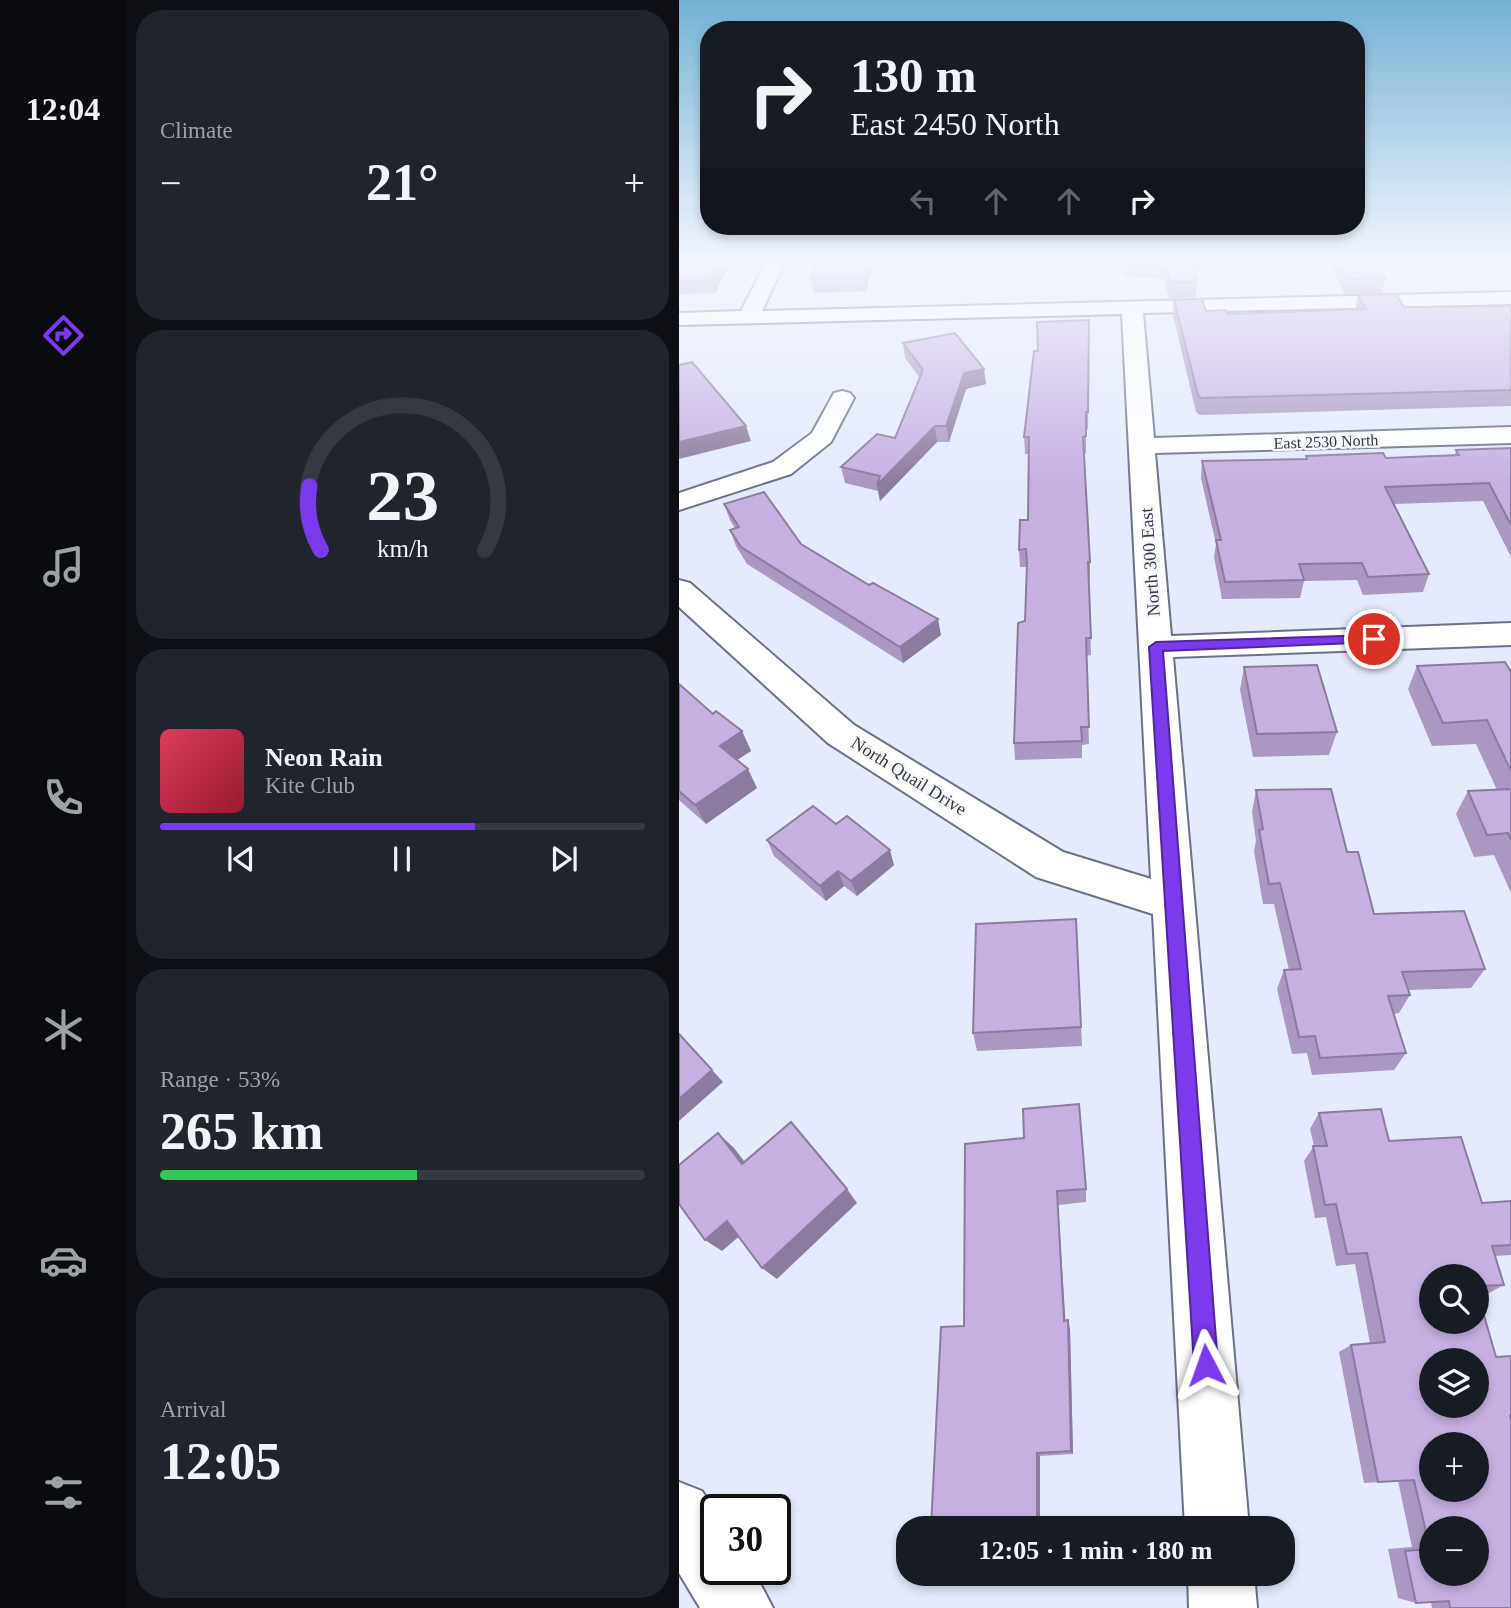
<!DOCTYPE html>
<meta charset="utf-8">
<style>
body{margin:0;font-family:Georgia,serif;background:#20242c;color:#f1f3f6;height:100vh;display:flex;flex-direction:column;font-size:26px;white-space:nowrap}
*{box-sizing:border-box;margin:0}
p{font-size:23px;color:#9ea1a6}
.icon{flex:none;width:38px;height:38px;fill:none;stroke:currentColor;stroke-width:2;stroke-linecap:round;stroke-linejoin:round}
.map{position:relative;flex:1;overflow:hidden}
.panel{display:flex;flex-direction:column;gap:10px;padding:10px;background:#0d0f14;width:553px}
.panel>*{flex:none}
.hud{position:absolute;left:21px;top:21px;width:665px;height:214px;border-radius:28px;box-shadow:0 4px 10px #0003;background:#171b24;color:#f1f3f6;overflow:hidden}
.tools{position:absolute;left:740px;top:1264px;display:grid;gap:14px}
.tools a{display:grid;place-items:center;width:70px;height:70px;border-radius:50%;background:#171b24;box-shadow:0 4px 10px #0003;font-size:35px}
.speed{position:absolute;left:21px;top:1494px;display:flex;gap:14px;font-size:35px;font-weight:700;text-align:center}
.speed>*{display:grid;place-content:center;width:91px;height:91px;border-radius:50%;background:#171b24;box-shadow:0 4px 10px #0003;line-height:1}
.speed .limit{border:4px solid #111;border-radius:10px;background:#fff;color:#111}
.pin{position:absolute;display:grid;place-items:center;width:60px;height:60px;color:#fff;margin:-30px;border:4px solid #fff;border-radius:50%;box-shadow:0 2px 7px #0007}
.me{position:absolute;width:77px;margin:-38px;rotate:356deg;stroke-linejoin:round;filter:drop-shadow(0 0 5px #0008)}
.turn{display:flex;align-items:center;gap:24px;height:147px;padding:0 35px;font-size:32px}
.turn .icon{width:91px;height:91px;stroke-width:2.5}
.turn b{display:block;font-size:49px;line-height:60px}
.lanes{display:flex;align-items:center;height:66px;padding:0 35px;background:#0003;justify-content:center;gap:35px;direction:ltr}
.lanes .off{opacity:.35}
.big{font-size:52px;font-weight:800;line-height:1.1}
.panel .tile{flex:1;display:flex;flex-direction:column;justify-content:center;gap:10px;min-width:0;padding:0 24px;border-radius:28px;background:#20242c}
.panel .dial{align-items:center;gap:0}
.dial svg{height:182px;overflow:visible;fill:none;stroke:#363941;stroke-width:7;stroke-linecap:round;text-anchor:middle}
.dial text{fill:#f1f3f6;stroke:none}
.song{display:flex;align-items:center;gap:21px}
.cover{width:84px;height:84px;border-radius:10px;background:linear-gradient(135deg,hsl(350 70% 55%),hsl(350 70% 35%))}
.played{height:7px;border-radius:4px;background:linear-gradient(90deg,#7c3aed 65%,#363941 65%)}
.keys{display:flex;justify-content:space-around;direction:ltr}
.heat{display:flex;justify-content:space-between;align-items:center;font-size:38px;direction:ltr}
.charge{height:10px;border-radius:5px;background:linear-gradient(90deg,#34c759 53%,#363941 0)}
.trip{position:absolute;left:217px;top:1516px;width:399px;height:70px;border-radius:28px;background:#171b24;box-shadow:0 4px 10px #0003;font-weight:800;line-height:70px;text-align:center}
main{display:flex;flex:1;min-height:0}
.tab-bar{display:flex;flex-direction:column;width:126px;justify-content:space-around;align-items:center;background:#090b0e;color:#9ea1a6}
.tab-bar .icon{width:49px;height:49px}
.tab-bar .current{color:#7c3aed}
.tab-bar b{font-size:32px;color:#f1f3f6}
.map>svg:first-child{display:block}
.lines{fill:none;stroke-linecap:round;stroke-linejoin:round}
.minor-casing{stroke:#6b7185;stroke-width:4}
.minor{fill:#fff;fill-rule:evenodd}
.wall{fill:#aa97c2;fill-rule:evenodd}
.shaded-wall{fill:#8b7b9e}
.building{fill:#c6b0e2;stroke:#8b7b9e;stroke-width:2;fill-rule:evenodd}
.route{fill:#7c3aed;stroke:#51269a;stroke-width:2}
.labels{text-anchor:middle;stroke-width:5;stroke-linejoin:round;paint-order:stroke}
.far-street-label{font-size:16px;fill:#353840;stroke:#f7f9fd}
.street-label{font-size:18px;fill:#353840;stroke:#f7f9fd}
</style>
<main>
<nav class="tab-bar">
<b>12:04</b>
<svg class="icon current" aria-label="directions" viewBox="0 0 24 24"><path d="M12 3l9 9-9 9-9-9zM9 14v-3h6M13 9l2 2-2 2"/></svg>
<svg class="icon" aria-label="music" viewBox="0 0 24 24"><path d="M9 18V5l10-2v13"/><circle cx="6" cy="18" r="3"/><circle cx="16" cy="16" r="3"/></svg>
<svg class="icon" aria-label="phone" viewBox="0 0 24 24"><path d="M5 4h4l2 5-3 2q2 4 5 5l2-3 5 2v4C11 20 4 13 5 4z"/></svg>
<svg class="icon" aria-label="climate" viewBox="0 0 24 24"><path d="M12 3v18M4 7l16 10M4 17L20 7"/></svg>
<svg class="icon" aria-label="car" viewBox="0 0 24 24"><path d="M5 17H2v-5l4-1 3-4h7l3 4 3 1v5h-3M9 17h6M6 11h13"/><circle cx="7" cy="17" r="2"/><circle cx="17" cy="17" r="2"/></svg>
<svg class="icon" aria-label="filters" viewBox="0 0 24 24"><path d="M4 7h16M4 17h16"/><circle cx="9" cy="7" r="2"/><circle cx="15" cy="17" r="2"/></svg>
</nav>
<section class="panel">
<div class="tile"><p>Climate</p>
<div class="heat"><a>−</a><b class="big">21°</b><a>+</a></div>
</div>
<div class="tile dial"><svg viewBox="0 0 100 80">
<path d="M14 69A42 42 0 1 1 86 69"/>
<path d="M14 69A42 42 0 0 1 9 41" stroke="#7c3aed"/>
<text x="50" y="56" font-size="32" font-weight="700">23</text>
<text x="50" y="72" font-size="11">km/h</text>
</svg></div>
<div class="tile">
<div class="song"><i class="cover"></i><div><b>Neon Rain</b><p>Kite Club</p></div></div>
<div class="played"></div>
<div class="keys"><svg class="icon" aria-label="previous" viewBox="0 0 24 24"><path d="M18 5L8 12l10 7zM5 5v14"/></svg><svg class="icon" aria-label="pause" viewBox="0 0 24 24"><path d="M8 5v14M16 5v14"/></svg><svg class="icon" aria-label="next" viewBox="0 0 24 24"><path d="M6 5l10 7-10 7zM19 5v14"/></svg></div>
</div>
<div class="tile"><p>Range · 53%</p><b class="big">265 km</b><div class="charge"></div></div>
<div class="tile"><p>Arrival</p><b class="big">12:05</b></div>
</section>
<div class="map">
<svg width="832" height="1608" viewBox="0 0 832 1608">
<rect width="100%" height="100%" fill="#e5ebfd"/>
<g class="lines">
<defs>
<g id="minor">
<polygon points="89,259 107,259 83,311 832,292 832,304 464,313 475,438 832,427 832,443 476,453 492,636 832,623 832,645 494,657 570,1528 506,1528 474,914 357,877 149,743 0,607 0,580 11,583 175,725 384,852 472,879 443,314 0,325 0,313 62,311"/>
<polygon points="163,391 171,393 175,398 152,442 112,474 0,510 0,493 94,462 133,433 155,393"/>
<polygon points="0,1482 23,1491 37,1513 37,1570 74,1570 94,1608 21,1608 0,1573"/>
<polygon points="509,1573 575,1573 578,1608 510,1608"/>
</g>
</defs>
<use href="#minor" class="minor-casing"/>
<use href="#minor" class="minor"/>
</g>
<g class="wall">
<polygon points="0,259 53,259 36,293 0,294"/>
<polygon points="140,259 196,259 187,291 135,293 131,278"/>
<polygon points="429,259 587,259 586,263 524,265 524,269 515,269 518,282 517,297 490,298 485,279 444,276 443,266 430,269"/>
<polygon points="647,259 694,259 706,278 703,293 666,294"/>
<polygon points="679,295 725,307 832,306 832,406 521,415 517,412 494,315 495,300 527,311 548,314 676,309"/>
<polygon points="410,320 409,429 407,429 407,453 405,453 411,562 411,580 410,580 412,655 407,656 410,744 403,745 403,758 336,760 335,743 346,621 348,567 341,567 340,550 349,520 350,454 346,454 345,437 359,351"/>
<polygon points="224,343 307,384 287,389 270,442 258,442 201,501 199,491 166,483 162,467 216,438 241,378 226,358"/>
<polygon points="832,448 832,557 804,501 715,504 750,574 744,592 684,595 678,580 625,581 621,598 543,599 535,557 537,544 522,478 523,461 627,459 627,456 707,458 776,455 777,450"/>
<polygon points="45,504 122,544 262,635 224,663 68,564 57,546 51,530 56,528 51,520"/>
<polygon points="738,666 832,672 832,893 815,855 795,857 777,814 789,791 818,790 797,744 753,746 729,689"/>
<polygon points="565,667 658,732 650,755 574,757 561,690"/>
<polygon points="0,684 34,714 63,731 72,751 58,760 78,788 27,824 0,800"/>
<polygon points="577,790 668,852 695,914 806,969 792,988 729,990 731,995 720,1013 715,1014 727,1053 715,1070 633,1075 628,1053 613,1054 598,989 605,970 610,970 595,904 584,904 575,851 577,841 573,812"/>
<polygon points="157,824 215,865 178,896 165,886 147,901 95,856 88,840"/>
<polygon points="397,919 403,1046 298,1051 294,1033"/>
<path d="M640 1113 710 1141 803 1203 832 1201V1255L816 1256 825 1285 806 1295H799L817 1357 832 1356V1608H753L752 1602 737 1603 719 1598 709 1549 733 1547 719 1481 685 1483 660 1352 672 1345 691 1343 676 1264 657 1266 647 1217 636 1218 625 1161 635 1146 631 1129ZM798 1276V1321H752Z"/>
<polygon points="286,1144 407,1189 407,1202 379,1205 386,1320 391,1329 394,1454 361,1456 361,1528 285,1326"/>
</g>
<g class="shaded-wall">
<polygon points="42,259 53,259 36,293 31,280"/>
<polygon points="189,259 196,259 187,291 184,277"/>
<polygon points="430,259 443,259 443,266 430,269"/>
<polygon points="305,369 307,384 287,389 270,442 267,426 285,373"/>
<polygon points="67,426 72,441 0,459 0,442"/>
<polygon points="256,426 258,442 201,501 198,485"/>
<polygon points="259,619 262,635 224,663 221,647"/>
<polygon points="63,731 72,751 50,765 41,746"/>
<polygon points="69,769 78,788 27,824 16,805"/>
<polygon points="211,850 215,865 178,896 172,881"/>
<polygon points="159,871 165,886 147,901 141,886"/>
<polygon points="33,1070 44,1082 0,1121 0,1099"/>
<polygon points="39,1133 55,1148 78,1178 63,1164"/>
<polygon points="168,1189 178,1203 98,1279 83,1268"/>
<polygon points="378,1191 379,1205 387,1329 385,1321"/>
<polygon points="48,1221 64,1233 43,1251 26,1240"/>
<polygon points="389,1320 391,1329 394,1454 392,1451"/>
<polygon points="358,1453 361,1456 361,1528 358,1528"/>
</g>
<g class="building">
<polygon points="0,259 42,259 31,280 0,281"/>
<polygon points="140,259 189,259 184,277 131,278"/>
<polygon points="444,259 512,259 518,282 491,282 486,263 445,260"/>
<polygon points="657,259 694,259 706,278 669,279"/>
<polygon points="717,294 725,307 832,306 832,390 522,398 519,395 495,300 523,299 527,311 547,310 548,314 687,309 679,295"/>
<polygon points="410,320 409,412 407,412 407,436 404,437 411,562 409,562 412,638 407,638 410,727 402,727 403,741 335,743 339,623 346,621 348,563 347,549 340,550 341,520 349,520 350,437 345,437 355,351 359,351 358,322"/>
<polygon points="276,333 305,369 285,373 267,426 256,426 198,485 201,476 162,467 198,434 216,438 244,370 224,343"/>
<polygon points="13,362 67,426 0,442 0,365"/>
<polygon points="832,448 832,525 810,483 706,487 750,574 689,577 683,563 620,564 625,580 546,582 537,540 542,540 523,461 628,459 627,456 704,453 707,458 780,455 777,450"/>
<polygon points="85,492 122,544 190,585 194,583 259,619 221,647 62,547 51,530 60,527 45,504"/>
<polygon points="826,662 832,672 832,771 808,720 764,723 738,666"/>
<polygon points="638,665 658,732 578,734 565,667"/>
<polygon points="0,684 34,714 37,711 63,731 41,746 69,769 16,805 0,791"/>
<polygon points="652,789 668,852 679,852 695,914 785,911 806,969 723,972 731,995 709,996 727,1053 641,1058 636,1036 620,1037 605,970 622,969 601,883 590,884 580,830 584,829 577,790"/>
<polygon points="832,789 832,840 829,833 808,835 789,791"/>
<polygon points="134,806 157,824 168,816 211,850 172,881 159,871 141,886 88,840"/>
<polygon points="397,919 402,1027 294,1033 297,924"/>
<polygon points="0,1034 33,1070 0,1099"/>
<polygon points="400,1104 407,1189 378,1191 385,1321 389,1320 392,1451 358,1453 358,1528 252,1528 262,1327 285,1326 286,1144 345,1138 344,1109"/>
<path d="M702 1109 710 1141 782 1137 803 1203 832 1201V1245L813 1246 825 1285 798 1286V1276H752V1321H798V1291L817 1357 832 1356V1416H831L832 1420V1608H771L770 1601 737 1603 726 1551 751 1549 735 1480 699 1482 672 1345 706 1342 688 1253 668 1254 657 1204 646 1205 634 1146H648L640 1113ZM752 1360H798V1405H752ZM752 1444H798V1489H752ZM752 1528H798V1573H752Z"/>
<polygon points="112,1122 168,1189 83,1268 48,1221 26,1240 0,1204 0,1165 39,1133 63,1164"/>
</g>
<linearGradient id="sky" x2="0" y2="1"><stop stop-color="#74b2d4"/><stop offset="0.54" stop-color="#f3f6fe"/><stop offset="1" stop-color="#f3f6fe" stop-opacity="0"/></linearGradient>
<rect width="832" height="484" fill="url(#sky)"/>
<polygon class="route" points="695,635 702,639 700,642 484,651 539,1365 535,1373 527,1377 518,1373 515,1365 470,647 477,642"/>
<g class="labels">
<g class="far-street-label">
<text transform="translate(647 441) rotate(-2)" y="6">East 2530 North</text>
</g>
<g class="street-label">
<text transform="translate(471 562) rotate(-94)" y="6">North 300 East</text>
<text transform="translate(230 776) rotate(32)" y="6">North Quail Drive</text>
</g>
</g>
</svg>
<div class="tools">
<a><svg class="icon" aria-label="search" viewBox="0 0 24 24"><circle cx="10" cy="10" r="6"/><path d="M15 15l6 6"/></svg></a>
<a><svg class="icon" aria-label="layers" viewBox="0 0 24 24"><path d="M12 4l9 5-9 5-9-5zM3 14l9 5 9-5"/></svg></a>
<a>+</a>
<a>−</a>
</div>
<div class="speed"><div class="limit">30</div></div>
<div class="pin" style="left:695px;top:639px;background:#d93025"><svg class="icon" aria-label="arrive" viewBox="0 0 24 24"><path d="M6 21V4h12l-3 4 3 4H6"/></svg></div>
<svg class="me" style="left:527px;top:1365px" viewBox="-20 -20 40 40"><path d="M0-17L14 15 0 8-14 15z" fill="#7c3aed" stroke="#fff" stroke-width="4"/></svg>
<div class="trip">12:05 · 1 min · 180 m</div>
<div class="hud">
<div class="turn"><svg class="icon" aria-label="right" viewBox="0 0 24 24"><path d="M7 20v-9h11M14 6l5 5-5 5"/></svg><div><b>130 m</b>East 2450 North</div></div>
<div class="lanes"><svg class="icon off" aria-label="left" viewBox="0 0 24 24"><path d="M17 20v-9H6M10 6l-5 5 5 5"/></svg><svg class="icon off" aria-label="ahead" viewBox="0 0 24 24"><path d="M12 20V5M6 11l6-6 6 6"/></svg><svg class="icon off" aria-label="ahead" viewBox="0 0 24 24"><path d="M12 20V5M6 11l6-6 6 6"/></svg><svg class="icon" aria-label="right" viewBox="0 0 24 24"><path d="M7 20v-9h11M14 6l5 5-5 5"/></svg></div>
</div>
</div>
</main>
